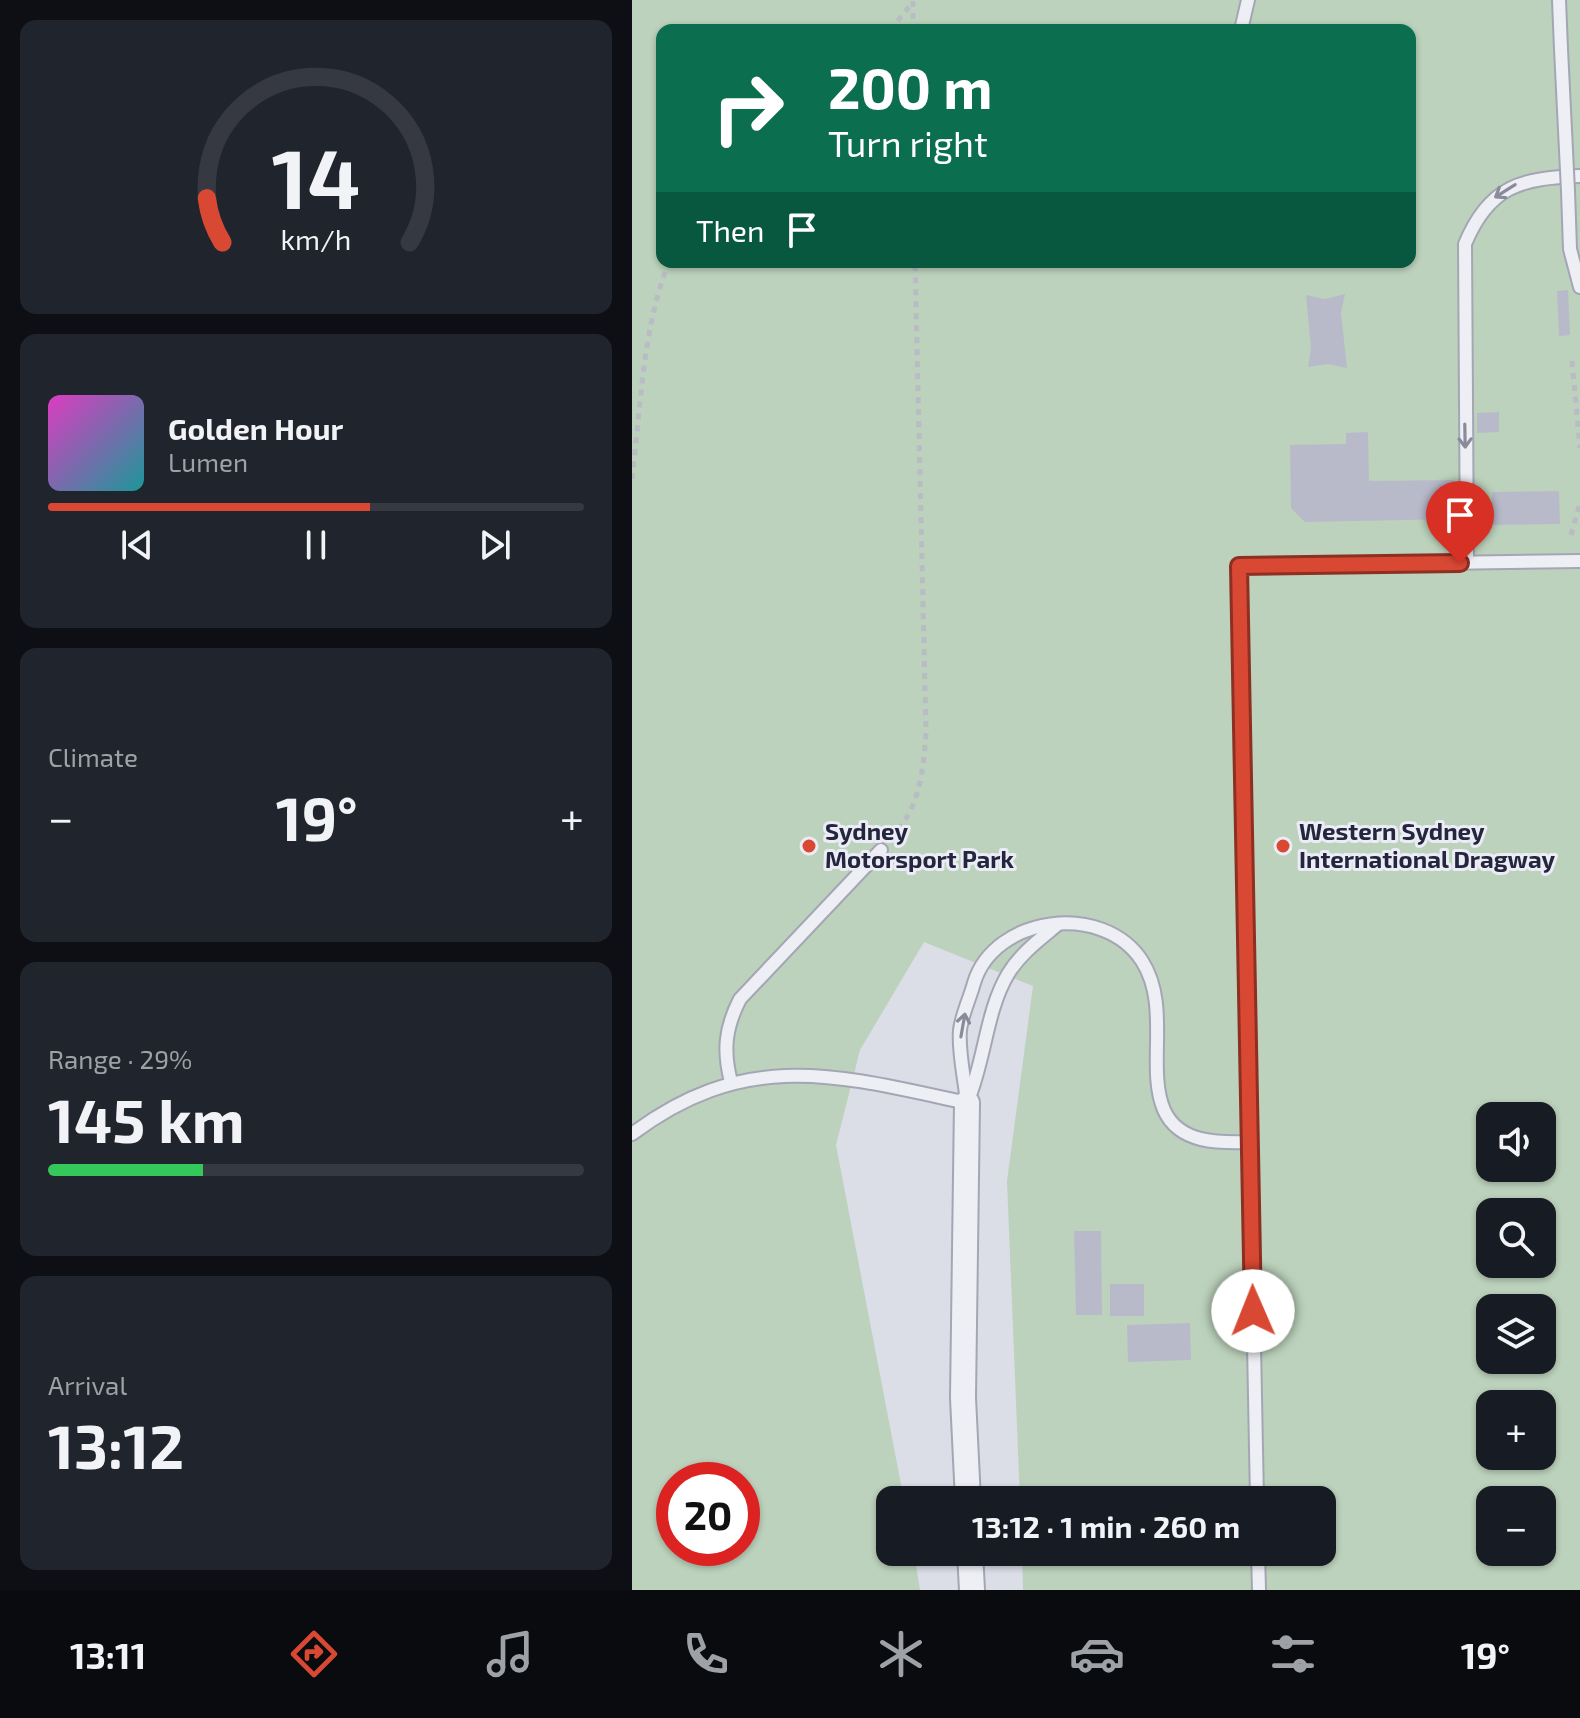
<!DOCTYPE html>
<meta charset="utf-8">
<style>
body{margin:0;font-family:"Exo 2",sans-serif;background:#20242c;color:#f1f3f6;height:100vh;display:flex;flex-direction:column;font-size:30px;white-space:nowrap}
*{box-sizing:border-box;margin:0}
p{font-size:26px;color:#9ea1a6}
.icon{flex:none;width:44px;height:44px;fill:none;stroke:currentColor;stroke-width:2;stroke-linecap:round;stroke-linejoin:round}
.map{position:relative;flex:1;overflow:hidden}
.panel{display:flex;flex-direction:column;gap:20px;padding:20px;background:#0d0f14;width:632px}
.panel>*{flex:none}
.banner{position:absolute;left:24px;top:24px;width:760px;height:244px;border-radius:16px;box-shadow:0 2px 6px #0004;background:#0b6e4f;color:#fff;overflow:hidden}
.buttons{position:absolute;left:844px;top:1102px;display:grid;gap:16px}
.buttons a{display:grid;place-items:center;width:80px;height:80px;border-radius:16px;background:#171b24;box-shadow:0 2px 6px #0004;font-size:40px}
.speed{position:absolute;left:24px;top:1462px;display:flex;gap:16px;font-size:40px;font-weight:700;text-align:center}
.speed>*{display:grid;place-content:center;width:104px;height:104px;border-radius:50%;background:#171b24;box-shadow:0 2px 6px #0004;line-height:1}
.speed .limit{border:12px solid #d22;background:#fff;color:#111}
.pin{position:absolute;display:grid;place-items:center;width:68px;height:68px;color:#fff;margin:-82px -34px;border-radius:50% 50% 50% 0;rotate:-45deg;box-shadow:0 0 8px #0007}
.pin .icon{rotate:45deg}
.me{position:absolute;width:88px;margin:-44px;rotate:359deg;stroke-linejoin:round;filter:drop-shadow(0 0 6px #0008)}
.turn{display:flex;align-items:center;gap:28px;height:168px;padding:0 40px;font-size:36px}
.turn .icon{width:104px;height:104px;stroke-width:2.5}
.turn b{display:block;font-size:56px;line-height:68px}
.then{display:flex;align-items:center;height:76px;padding:0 40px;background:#0003;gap:16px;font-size:30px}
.big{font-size:60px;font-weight:700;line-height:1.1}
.panel .tile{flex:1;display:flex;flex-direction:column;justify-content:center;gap:12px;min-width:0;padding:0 28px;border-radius:16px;background:#20242c}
.panel .dial{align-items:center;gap:0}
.dial svg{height:208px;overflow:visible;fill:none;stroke:#363941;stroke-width:7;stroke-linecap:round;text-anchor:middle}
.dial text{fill:#f1f3f6;stroke:none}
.song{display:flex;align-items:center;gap:24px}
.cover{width:96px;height:96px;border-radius:12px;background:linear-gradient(135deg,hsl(310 70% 55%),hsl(180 70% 35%))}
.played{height:8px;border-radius:4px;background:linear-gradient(90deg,#d94833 60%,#363941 60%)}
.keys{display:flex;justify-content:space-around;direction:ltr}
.heat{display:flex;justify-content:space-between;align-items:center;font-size:44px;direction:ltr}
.charge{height:12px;border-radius:6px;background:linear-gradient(90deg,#34c759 29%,#363941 0)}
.trip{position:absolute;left:244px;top:1486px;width:460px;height:80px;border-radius:16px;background:#171b24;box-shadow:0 2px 6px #0004;font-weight:700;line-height:80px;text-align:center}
.tab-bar{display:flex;height:128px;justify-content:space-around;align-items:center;background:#090b0e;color:#9ea1a6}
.tab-bar .icon{width:56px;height:56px}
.tab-bar .current{color:#d94833}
.tab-bar b{font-size:36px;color:#f1f3f6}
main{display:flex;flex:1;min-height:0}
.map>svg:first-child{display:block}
.green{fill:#bcd2bc;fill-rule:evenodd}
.building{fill:#b8baca}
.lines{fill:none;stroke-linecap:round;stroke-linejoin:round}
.service-casing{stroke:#a4a6b4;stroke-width:16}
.minor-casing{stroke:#a4a6b4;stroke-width:28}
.path{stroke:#b9bbc5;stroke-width:5;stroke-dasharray:6 6;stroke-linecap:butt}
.service{stroke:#eeeff5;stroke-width:12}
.minor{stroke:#eeeff5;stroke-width:24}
.service-bridge-casing{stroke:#a4a6b4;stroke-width:16;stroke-linecap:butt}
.service-bridge{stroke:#eeeff5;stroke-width:12}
.oneway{stroke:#898a9a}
.route-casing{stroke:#8d2f21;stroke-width:20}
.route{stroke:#d94833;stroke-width:14}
.poi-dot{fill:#d94833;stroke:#ebecf5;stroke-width:3}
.labels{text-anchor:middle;stroke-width:6;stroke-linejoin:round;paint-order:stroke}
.poi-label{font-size:24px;font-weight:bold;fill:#24263e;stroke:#ebecf5;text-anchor:start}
</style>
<main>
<section class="panel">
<div class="tile dial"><svg viewBox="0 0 100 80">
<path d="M14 69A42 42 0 1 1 86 69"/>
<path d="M14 69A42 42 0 0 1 8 52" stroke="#d94833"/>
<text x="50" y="56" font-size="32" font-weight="700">14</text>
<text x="50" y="72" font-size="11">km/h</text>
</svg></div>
<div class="tile">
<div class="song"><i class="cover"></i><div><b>Golden Hour</b><p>Lumen</p></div></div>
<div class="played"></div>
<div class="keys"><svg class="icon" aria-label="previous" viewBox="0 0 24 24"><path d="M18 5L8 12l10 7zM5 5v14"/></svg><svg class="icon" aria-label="pause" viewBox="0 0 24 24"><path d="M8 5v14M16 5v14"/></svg><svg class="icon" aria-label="next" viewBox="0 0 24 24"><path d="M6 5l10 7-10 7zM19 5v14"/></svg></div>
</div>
<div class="tile"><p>Climate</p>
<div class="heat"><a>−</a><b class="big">19°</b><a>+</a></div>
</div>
<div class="tile"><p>Range · 29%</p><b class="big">145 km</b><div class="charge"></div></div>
<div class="tile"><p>Arrival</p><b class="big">13:12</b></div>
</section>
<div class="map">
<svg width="948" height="1590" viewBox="0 0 948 1590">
<rect width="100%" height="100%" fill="#dbdde7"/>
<path class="green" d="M0 0H948V1590H391L390 1552H690V1500H388L375 1181 401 986 292 942 228 1050 204 1145 272 1500H258V1552H282L288 1590H0ZM30 30H778V262H30ZM858 1116H910V1168H858ZM858 1212H910V1264H858ZM858 1308H910V1360H858ZM858 1404H910V1456H858ZM42 1480H110V1548H42ZM858 1500H910V1552H858Z"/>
<g class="building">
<polygon points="936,290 938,335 927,336 925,291"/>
<polygon points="713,294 709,313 715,368 696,364 676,367 679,348 674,295 693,299"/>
<polygon points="867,412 867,432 845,433 845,413"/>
<polygon points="736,432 737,481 822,480 823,519 673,522 659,508 658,445 714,444 714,433"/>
<polygon points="927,491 928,524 860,525 860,492"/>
<polygon points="442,1231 469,1231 470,1315 444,1315"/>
<rect x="478" y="1284" width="34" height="32"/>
<polygon points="558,1323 559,1360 496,1362 495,1325"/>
</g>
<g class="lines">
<defs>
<g id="service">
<polyline points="927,0 929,49"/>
<polyline points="609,30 616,0"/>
<polyline points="936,191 938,249 948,287"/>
<path d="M835 562 833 244C857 186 889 178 948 176"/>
<path d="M99 1082C91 1051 93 1028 108 999L249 850"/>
<path d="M336 1100C353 1060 354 1011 376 974 388 954 407 940 425 925"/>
<path d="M335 1103C333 1080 326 1052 328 1030 330 1014 338 998 342 983 362 916 471 901 510 961 539 1006 514 1068 532 1110 547 1144 588 1143 618 1142"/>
<path d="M0 1134C115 1048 206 1075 335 1103"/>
<polyline points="625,1500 607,566 948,561"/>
<polyline points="626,1552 627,1590"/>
</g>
<g id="minor">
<polyline points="335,1103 331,1398 336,1500"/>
<polyline points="338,1552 340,1590"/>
</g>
</defs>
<use href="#service" class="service-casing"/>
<use href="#minor" class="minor-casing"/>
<g class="path">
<polyline points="281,1 281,30"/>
<polyline points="258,30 281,2"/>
<polyline points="940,361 948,448"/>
<path d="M0 479C9 407 10 329 37 262"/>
<polyline points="939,535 948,503"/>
<path d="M259 839C288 806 291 775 294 732L283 262"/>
</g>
<use href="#service" class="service"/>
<use href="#minor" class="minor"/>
<defs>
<polyline id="service-bridge" points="929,49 936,191"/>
</defs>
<use href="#service-bridge" class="service-bridge-casing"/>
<use href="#service-bridge" class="service-bridge"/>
</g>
<defs><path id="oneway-shaft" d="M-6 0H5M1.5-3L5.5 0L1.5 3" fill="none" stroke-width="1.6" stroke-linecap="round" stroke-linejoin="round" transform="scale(2)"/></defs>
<g class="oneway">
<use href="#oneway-shaft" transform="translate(873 191) rotate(148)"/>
<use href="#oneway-shaft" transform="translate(833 436) rotate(89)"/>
<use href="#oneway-shaft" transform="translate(331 1025) rotate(-80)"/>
</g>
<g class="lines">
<defs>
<polyline id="route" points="621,1311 607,566 828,563"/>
</defs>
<use href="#route" class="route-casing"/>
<use href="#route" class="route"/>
</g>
<g class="poi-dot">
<circle cx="177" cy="846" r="8"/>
<circle cx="651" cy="846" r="8"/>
</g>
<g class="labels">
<g class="poi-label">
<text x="193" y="840">Sydney<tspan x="193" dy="28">Motorsport Park</tspan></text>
<text x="667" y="840">Western Sydney<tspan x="667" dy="28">International Dragway</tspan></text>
</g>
</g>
</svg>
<div class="buttons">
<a><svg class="icon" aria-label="sound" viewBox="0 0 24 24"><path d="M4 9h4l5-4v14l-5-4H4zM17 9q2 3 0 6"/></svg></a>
<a><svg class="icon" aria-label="search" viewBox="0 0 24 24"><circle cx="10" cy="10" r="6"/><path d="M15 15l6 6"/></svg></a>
<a><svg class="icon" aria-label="layers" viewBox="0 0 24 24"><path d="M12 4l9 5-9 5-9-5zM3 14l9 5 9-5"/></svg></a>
<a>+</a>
<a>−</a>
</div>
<div class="speed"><div class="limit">20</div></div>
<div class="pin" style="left:828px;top:563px;background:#d93025"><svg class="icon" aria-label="arrive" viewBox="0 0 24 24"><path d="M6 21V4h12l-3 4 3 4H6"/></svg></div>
<svg class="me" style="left:621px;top:1311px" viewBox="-20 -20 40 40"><circle r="19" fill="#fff"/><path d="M0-13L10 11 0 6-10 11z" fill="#d94833"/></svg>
<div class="trip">13:12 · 1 min · 260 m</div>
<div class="banner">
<div class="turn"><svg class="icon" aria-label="right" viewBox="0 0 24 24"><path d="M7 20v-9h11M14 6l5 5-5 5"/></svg><div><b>200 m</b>Turn right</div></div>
<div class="then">Then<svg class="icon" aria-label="arrive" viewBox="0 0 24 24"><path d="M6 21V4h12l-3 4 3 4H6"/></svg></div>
</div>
</div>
</main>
<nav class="tab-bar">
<b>13:11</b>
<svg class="icon current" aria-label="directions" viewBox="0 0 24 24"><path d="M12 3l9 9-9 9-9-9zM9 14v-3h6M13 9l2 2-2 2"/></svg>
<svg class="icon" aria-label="music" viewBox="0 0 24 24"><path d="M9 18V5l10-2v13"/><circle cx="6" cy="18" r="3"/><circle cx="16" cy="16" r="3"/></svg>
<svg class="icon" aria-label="phone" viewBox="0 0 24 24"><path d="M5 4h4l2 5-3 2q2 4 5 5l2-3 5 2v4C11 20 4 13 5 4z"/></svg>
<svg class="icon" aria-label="climate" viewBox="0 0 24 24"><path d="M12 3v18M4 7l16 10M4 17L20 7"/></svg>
<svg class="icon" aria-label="car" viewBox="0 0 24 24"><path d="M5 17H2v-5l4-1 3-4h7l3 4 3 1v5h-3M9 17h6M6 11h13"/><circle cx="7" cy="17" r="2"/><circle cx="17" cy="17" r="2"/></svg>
<svg class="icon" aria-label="filters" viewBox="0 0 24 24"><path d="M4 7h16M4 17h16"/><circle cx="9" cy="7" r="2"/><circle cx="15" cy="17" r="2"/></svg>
<b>19°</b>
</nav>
